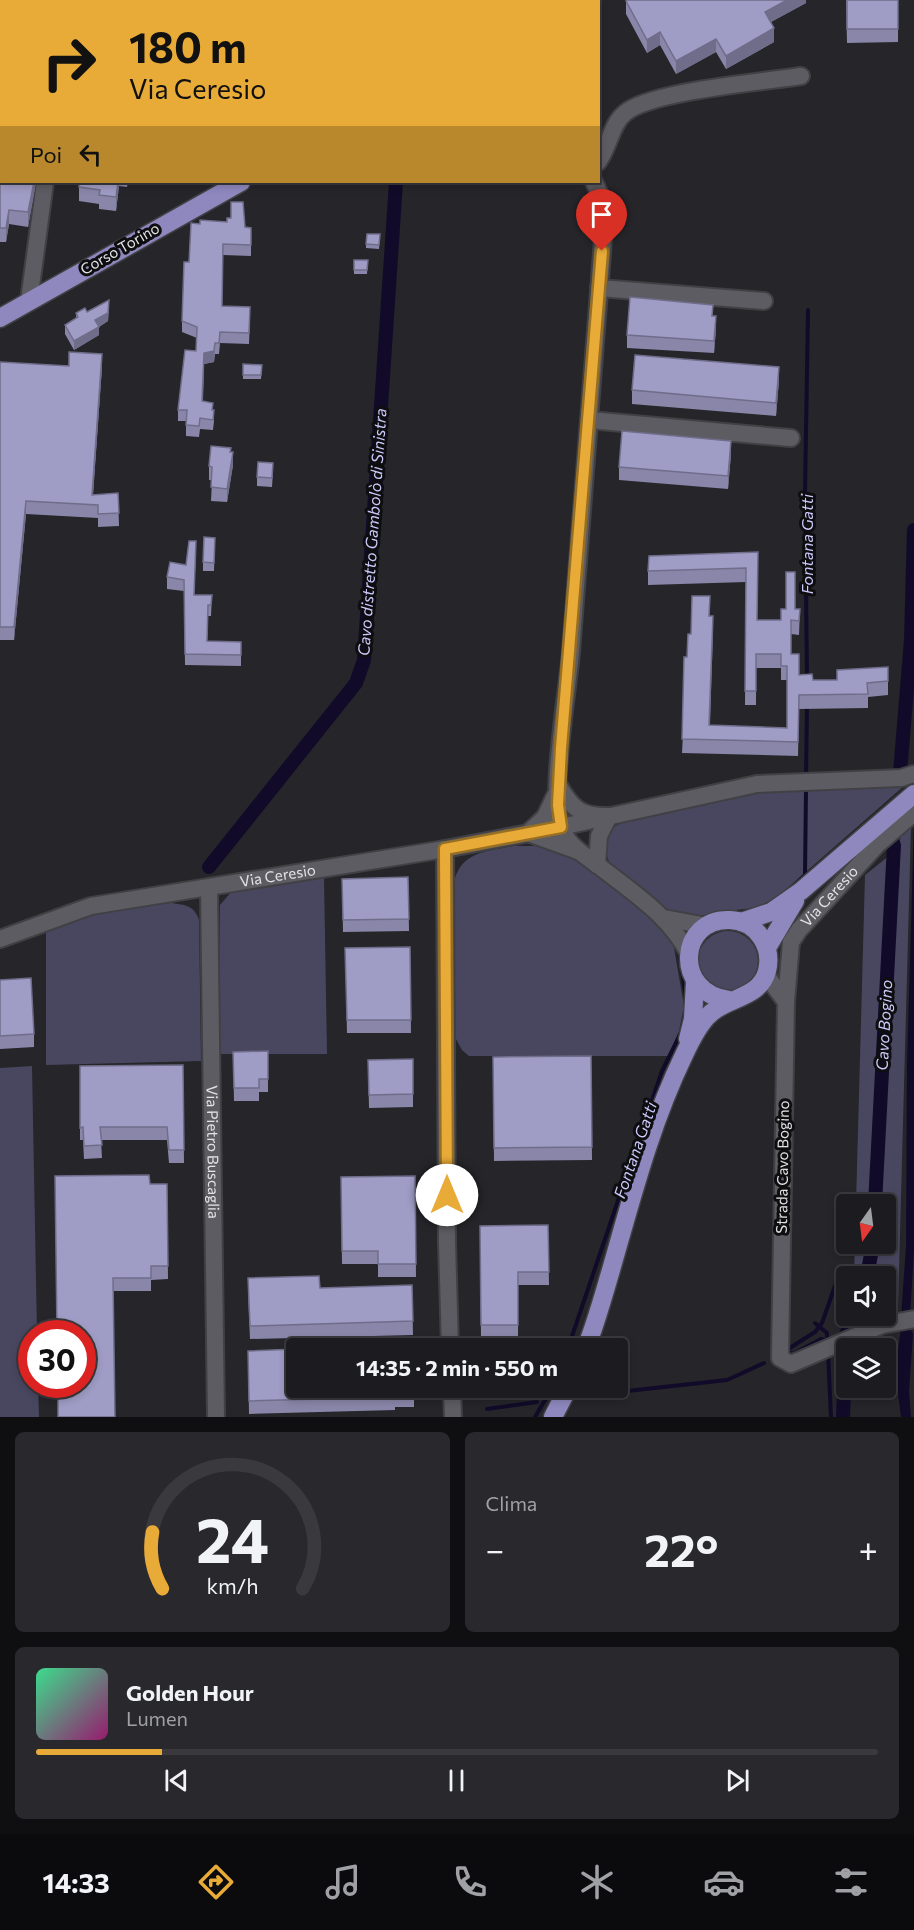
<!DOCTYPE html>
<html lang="it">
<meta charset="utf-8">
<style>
body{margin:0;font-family:Commissioner,sans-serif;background:#29292d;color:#f1f3f6;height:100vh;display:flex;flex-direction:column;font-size:22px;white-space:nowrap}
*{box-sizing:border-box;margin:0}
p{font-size:20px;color:#a0a1a5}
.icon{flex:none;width:33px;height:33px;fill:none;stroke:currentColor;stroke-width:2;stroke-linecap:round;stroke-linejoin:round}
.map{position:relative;height:1417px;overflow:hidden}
.side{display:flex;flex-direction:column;gap:15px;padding:15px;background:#0f0f12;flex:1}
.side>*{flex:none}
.banner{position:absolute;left:0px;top:0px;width:600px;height:183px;box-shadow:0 3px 9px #0003,0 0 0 2px #3a3a3e;background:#e9ab38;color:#111;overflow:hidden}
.needle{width:39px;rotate:194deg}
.buttons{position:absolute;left:836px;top:1194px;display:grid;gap:12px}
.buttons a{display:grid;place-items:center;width:60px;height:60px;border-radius:6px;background:#1c1c20;box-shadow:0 3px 9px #0003,0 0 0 2px #3a3a3e;font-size:30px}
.speed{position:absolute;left:18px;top:1320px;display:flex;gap:12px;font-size:30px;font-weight:700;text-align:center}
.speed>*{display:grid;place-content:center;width:78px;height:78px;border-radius:50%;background:#1c1c20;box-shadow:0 3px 9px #0003,0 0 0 2px #3a3a3e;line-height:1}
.speed .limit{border:9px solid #d22;background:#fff;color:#111}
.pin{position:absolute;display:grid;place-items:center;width:51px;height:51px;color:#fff;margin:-62px -26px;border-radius:50% 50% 50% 0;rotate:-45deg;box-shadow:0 0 6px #0007}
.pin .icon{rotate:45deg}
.me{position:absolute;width:66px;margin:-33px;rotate:0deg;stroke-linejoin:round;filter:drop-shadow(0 0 4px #0008)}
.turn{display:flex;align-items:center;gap:21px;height:126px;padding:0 30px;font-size:27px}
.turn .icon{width:78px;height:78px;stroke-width:2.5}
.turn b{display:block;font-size:42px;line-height:51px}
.then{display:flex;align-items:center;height:57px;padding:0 30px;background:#0003;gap:12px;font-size:22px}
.big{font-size:45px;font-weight:700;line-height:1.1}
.side .card{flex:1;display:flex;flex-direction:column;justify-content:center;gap:9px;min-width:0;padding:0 21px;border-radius:9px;background:#29292d}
.side .dial{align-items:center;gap:0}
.dial svg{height:156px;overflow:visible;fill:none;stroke:#3a3a3e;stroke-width:7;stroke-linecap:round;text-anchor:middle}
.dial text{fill:#f1f3f6;stroke:none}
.song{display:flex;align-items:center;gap:18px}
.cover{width:72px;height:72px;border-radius:9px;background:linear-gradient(135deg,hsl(150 70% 55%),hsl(320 70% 35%))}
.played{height:6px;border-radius:3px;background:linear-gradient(90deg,#e9ab38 15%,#3a3a3e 15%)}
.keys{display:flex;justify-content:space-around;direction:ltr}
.heat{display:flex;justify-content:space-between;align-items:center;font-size:33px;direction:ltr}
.side .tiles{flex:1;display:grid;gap:15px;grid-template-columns:1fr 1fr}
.card:last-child{grid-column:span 2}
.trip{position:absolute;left:286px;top:1338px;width:342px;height:60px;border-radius:6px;background:#1c1c20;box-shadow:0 3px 9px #0003,0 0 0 2px #3a3a3e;font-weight:700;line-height:60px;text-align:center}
.menu{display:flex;height:96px;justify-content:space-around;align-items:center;background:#0b0b0d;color:#a0a1a5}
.menu .icon{width:42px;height:42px}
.menu .current{color:#e9ab38}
.menu b{font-size:27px;color:#f1f3f6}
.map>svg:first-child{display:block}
.green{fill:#494760}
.water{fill:#110b29}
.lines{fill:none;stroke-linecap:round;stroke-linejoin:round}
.stream{stroke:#110b29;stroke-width:4}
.canal{stroke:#110b29;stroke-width:14}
.minor-casing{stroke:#414145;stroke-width:20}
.major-casing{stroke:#414145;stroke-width:21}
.minor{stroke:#5c5c62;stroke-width:16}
.major{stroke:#8e88bf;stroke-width:18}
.wall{fill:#8986a9}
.shaded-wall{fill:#6f6d8a}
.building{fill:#9f9cc5;stroke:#6f6d8a;stroke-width:1.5}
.route-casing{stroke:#976f24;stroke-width:15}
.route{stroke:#e9ab38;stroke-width:10}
.labels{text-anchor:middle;stroke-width:6;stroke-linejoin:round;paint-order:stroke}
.street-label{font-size:15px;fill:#e3e3e6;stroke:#0e0e10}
.water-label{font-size:16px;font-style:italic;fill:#ccc9fc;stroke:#0e0e10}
</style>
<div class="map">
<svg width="914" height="1417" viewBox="0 0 914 1417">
<rect width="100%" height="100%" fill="#25252a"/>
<g class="green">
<polygon points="905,785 776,898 755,908 725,911 691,918 670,911 609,862 604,846 609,830 619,824 761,792"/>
<polygon points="911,827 898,1308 885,1311 885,1276 854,1276 855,1244 885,1244 885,1204 856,1204 865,875 899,848 901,832"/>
<path d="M513 846H540L578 859 651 915 672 936 684 1006 679 1031 668 1056H469L462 1050 456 1039 452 891C458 852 480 853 513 846Z"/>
<polygon points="324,878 327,1054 219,1054 220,905 232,891"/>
<path d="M171 903C185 905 194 905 199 920L201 1061 46 1065V929L110 910Z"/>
<circle cx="728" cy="961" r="30"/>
<polygon points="32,1066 37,1333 32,1334 32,1384 38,1385 39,1417 0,1417 0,1068"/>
</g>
<g class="water">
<polygon points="914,821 914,1250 910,1317 901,1318 906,1246 907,1066"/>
<polygon points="901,1328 910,1328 913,1334 909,1391 911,1417 901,1417 895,1371"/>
</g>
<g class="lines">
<g class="stream">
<polyline points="807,679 805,493 808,310"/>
<polyline points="806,778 807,704"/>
<polyline points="797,883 805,875 806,789"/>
<polyline points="679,951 686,997"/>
<polyline points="815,1323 827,1333 827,1342"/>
<polyline points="568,1348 662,1071 682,1031"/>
<polyline points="785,1351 815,1332 822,1323 842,1266"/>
<polyline points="786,1351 793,1354 821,1339 827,1341"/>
<polyline points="828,1352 831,1417"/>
<polyline points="582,1396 727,1380 764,1363"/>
<polyline points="487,1409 537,1402"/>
<polyline points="535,1417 552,1388"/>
</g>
<g class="canal">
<polyline points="590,0 590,2"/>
<polyline points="900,773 911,640 914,530"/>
<polyline points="209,867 356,683 364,660 396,182"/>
<polyline points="875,1204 894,845"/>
<polyline points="867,1276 873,1244"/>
<polyline points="846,1335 853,1316"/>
<polyline points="843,1417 846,1343"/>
</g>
<defs>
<g id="minor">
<polyline points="69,2 69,0"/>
<path d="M598 162C609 148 611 124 625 113 650 91 763 82 801 76"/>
<path d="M594 182 604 203 605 214C593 360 583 506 571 652 568 688 549 799 561 828 568 845 585 856 599 866 632 892 669 915 689 954"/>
<polyline points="599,288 764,301"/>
<polyline points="29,301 45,182"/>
<polyline points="589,420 791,438"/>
<path d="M559 786C572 809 582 817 609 816L599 836 597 865"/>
<polyline points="555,796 545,817 528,833 578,851"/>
<polyline points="445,849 447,1243 450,1348"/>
<path id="s1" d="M209 888 216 1417"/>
<polyline points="664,918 707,926"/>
<path id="s2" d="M0 939 91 906 445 849 561 827 757 784 901 778 914 774"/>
<polyline points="766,975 786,1002 780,1358 791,1364 882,1325 914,1319"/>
<path id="s3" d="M786 1002 791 942 799 930 877 845 914 813"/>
<polyline points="452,1388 453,1417"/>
</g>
<g id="major">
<polyline points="557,2 560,0"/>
<polyline points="0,318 241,182"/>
<polyline points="741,922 771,912 801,891 914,794"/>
<polyline points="767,948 795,901"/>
<polyline points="688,1039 693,1019 695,981"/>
<path d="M586 1348C596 1323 603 1297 611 1270 632 1197 651 1123 684 1055 690 1042 700 1022 711 1013 729 997 760 998 767 971 773 947 757 921 730 920 678 918 673 993 729 1000"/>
<polyline points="553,1417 568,1388"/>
</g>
</defs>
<use href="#minor" class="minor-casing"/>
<use href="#major" class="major-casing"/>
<use href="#minor" class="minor"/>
<use href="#major" class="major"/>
</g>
<g class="wall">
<polygon points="115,0 136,0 136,2 125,2"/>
<polygon points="806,0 806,3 771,22 774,42 726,69 716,52 676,74 660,45 647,53 626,14 626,1"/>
<polygon points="846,0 898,0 898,42 847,43"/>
<rect x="0" y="6" width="2" height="19"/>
<polygon points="0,76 36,182 28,227 9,224 6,242 0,242"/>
<polygon points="79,182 128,182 127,187 119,186 116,211 99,209 99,204 79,201"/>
<polygon points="231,218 245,227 251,228 251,256 223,255 222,306 250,318 249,344 220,343 219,354 215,354 214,362 204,364 203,401 213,410 214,421 213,430 200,429 199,437 186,436 186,421 178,421 178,410 196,351 197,338 182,332 182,321 189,262 200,224 227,222"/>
<polygon points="380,234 379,249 366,248 366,244"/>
<polygon points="354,260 368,260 367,274 354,274"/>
<polygon points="109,308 108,321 99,327 99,335 74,350 65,334 65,325 76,319 76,313"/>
<polygon points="713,316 716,329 714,353 627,348 627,335"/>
<polygon points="0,362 69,366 102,367 93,495 118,493 119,526 98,527 98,518 26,514 14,640 0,640"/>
<polygon points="243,364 262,365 261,379 243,379"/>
<polygon points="779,380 776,416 632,404 632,390"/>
<polygon points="231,452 233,465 227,502 211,501 212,480 209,480 209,466"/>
<polygon points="731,454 728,489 619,480 619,467"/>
<polygon points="273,471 272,487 257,486 257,477"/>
<polygon points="215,538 214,571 203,571 203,562"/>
<polygon points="196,552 194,595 212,595 211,616 208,616 207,641 241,642 241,666 185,665 184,591 167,589 167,577 186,565"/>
<polygon points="758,552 757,620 781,620 795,609 800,609 799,635 791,634 791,654 799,675 813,680 888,681 888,695 868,697 868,708 799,709 798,756 682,753 687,657 691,634 709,616 713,630 710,725 787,728 787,680 781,680 781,668 756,668 756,705 745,705 746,582 648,585 648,571"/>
<polygon points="408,877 409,931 343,932 342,879"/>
<polygon points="410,947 411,1033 347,1033 345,948"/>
<polygon points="0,980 34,1034 34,1047 0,1049"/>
<polygon points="268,1051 268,1092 259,1092 259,1101 234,1101 233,1052"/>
<polygon points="591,1056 592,1160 494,1161 493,1057"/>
<polygon points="413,1059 413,1107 369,1108 368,1060"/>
<polygon points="183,1065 184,1163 169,1163 167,1140 101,1140 102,1158 84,1159 83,1140 80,1140 80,1066"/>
<polygon points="415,1176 416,1277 378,1277 378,1264 342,1264 341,1177"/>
<polygon points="150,1184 167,1184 168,1279 151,1280 151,1291 113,1291 82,1334"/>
<polygon points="548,1225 549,1285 518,1285 518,1338 481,1338 480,1226"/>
<polygon points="412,1285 413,1335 250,1339 248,1291"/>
<polygon points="248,1351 414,1388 414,1407 395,1407 395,1410 249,1414"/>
</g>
<g class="shaded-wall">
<polygon points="787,0 806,0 806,3 765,25 765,12"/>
<polygon points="774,28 774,42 726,69 726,56"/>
<polygon points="660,32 660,45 647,53 647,40"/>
<polygon points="716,39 716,52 676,74 676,61"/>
<polygon points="34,182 36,182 28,227 28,212"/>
<polygon points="118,182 119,182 119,186 116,211 116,197"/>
<polygon points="9,210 9,224 6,242 6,228"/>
<polygon points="109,300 108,321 95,329 95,320"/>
<polygon points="716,316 716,329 714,353 714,341"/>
<polygon points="99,327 99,335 74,350 74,341"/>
<polygon points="215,343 214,362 204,364 202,412 204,353"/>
<polygon points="102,354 102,367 92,508 92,495"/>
<polygon points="779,367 779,380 776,416 776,403"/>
<polygon points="731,441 731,454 728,489 728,476"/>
<polygon points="233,452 233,465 227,502 227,489"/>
<polygon points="26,501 26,514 14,640 14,627"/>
</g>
<g class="building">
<rect x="74" y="0" width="16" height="2"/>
<polygon points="226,0 341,0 340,2 225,2"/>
<polygon points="627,0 787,0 765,12 774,28 726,56 716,39 676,61 660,32 647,40 626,1"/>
<rect x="847" y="0" width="51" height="29"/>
<rect x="0" y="6" width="2" height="10"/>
<polygon points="0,76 2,77 2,182 34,182 28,212 9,210 6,228 0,228"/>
<polygon points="79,182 118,182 116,197 99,195 100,190 79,187"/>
<polygon points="231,202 243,202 245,227 251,228 251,245 223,244 222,306 250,307 249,333 220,332 219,343 215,343 214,351 204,353 202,401 213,403 212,410 214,410 213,420 200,418 199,426 186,425 187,410 178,410 185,350 196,351 197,327 182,321 184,262 189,262 191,223 200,224 200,220 227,222 227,218 231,218"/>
<polygon points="367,234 380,234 379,245 366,244"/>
<polygon points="354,260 368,260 367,270 354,270"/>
<polygon points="630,297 713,305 712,316 716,316 714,341 627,335"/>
<polygon points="109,300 108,313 95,320 99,327 74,341 65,325 78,317 76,313 85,308 87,312"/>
<polygon points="69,352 102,354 92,495 118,493 119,513 98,514 98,505 26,501 14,627 0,627 0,362 69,366"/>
<polygon points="635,355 779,367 776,403 632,390"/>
<polygon points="243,364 262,365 261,375 243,375"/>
<polygon points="622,431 731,441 728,476 619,467"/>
<polygon points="211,446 231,448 230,452 233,452 227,489 211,487 212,467 209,466"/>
<polygon points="258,462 273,463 272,478 257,477"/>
<polygon points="204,537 215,538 214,563 203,562"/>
<polygon points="189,541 196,541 194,595 212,595 211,605 208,605 207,641 241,642 241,655 185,654 184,580 167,577 170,562 186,565"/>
<polygon points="758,552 757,620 781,620 781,609 786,609 786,572 795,572 795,609 800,609 799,621 791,620 791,654 799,654 799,675 812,674 813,680 837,680 837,670 888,667 888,681 867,683 868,694 799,695 798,742 682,739 684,657 687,657 688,634 691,634 692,596 710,596 709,616 713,616 709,725 787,728 787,666 781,666 781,654 756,654 756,691 745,691 746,568 648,571 649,556"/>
<polygon points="408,877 409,919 343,920 342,879"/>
<polygon points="410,947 411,1020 347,1020 345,948"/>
<polygon points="31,978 34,1034 0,1036 0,980"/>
<polygon points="268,1051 268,1079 259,1079 259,1088 234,1088 233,1052"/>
<polygon points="591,1056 592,1147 494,1148 493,1057"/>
<polygon points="413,1059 413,1094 369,1095 368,1060"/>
<polygon points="183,1065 184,1150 169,1150 167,1127 100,1127 102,1145 84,1146 83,1127 80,1128 80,1066"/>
<polygon points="149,1175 150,1184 167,1184 168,1266 151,1266 151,1278 113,1278 115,1417 58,1417 58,1384 82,1384 82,1334 57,1334 55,1176"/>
<polygon points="415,1176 416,1264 378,1264 378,1251 342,1251 341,1177"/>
<polygon points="548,1225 549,1272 518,1272 518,1325 481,1325 480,1226"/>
<polygon points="319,1276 320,1288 412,1285 413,1321 250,1326 248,1278"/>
<polygon points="395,1347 395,1348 328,1348"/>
<polygon points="297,1349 297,1388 414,1388 414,1393 395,1394 395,1397 249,1401 248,1351"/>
</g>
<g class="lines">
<defs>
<polyline id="route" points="447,1195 445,849 561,827 558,805 561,748 602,251"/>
</defs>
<use href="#route" class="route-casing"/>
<use href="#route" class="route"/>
</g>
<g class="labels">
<g class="street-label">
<text transform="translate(120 249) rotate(-30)" y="5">Corso Torino</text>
<text dy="5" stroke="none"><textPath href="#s2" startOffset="286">Via Ceresio</textPath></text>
<text dy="5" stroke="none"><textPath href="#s3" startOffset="120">Via Ceresio</textPath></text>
<text dy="5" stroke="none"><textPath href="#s1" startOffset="264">Via Pietro Buscaglia</textPath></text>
<text transform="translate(783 1167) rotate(-89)" y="5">Strada Cavo Bogino</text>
</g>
<g class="water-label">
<text transform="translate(372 532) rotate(-86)" y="6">Cavo distretto Gambolò di Sinistra</text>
<text transform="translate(807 544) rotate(-90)" y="6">Fontana Gatti</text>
<text transform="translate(884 1025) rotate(-87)" y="6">Cavo Bogino</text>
<text transform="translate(635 1150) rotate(-71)" y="6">Fontana Gatti</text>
</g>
</g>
</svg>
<div class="buttons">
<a><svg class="needle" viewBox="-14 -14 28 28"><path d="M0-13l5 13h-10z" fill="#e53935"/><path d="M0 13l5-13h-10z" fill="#a0a1a5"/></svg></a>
<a><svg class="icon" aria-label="sound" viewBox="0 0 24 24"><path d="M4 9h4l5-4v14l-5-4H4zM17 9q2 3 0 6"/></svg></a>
<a><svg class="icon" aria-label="layers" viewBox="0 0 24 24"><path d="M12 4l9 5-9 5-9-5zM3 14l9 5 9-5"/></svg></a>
</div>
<div class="speed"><div class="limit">30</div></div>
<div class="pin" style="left:602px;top:251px;background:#d93025"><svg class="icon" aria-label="arrive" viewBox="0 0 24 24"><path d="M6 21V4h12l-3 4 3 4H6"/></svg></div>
<svg class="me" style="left:447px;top:1195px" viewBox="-20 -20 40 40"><circle r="19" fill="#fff"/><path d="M0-13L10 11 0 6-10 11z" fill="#e9ab38"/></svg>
<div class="trip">14:35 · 2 min · 550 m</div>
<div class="banner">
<div class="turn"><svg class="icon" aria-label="right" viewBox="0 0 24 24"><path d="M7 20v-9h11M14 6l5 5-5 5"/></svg><div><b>180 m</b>Via Ceresio</div></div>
<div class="then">Poi<svg class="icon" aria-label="left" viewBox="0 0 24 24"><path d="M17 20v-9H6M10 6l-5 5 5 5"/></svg></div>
</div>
</div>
<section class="side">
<div class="tiles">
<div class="card dial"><svg viewBox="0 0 100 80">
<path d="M14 69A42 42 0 1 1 86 69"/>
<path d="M14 69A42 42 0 0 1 9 40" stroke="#e9ab38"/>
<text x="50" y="56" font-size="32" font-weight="700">24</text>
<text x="50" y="72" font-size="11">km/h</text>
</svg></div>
<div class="card"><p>Clima</p>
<div class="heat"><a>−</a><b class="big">22°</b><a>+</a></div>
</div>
<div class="card">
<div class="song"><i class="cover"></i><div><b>Golden Hour</b><p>Lumen</p></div></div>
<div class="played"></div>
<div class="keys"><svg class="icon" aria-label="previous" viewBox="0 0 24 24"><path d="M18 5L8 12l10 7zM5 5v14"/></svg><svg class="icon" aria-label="pause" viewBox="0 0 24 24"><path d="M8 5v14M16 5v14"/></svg><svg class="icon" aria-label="next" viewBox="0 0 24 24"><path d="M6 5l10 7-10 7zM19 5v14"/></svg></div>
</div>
</div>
</section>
<nav class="menu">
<b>14:33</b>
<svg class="icon current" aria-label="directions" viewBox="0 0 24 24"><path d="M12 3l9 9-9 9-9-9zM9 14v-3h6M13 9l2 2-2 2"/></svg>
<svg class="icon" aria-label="music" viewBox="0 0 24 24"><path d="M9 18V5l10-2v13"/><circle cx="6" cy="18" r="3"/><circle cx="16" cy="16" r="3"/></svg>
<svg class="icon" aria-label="phone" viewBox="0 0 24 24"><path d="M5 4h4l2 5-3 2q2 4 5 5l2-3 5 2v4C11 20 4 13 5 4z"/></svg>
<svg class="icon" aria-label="climate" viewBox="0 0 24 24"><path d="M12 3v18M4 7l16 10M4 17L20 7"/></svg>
<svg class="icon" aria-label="car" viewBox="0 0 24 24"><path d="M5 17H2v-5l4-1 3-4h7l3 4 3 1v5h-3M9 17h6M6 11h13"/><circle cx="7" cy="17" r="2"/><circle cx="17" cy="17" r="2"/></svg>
<svg class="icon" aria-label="filters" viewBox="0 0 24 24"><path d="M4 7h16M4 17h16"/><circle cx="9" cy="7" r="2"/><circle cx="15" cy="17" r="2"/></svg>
</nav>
